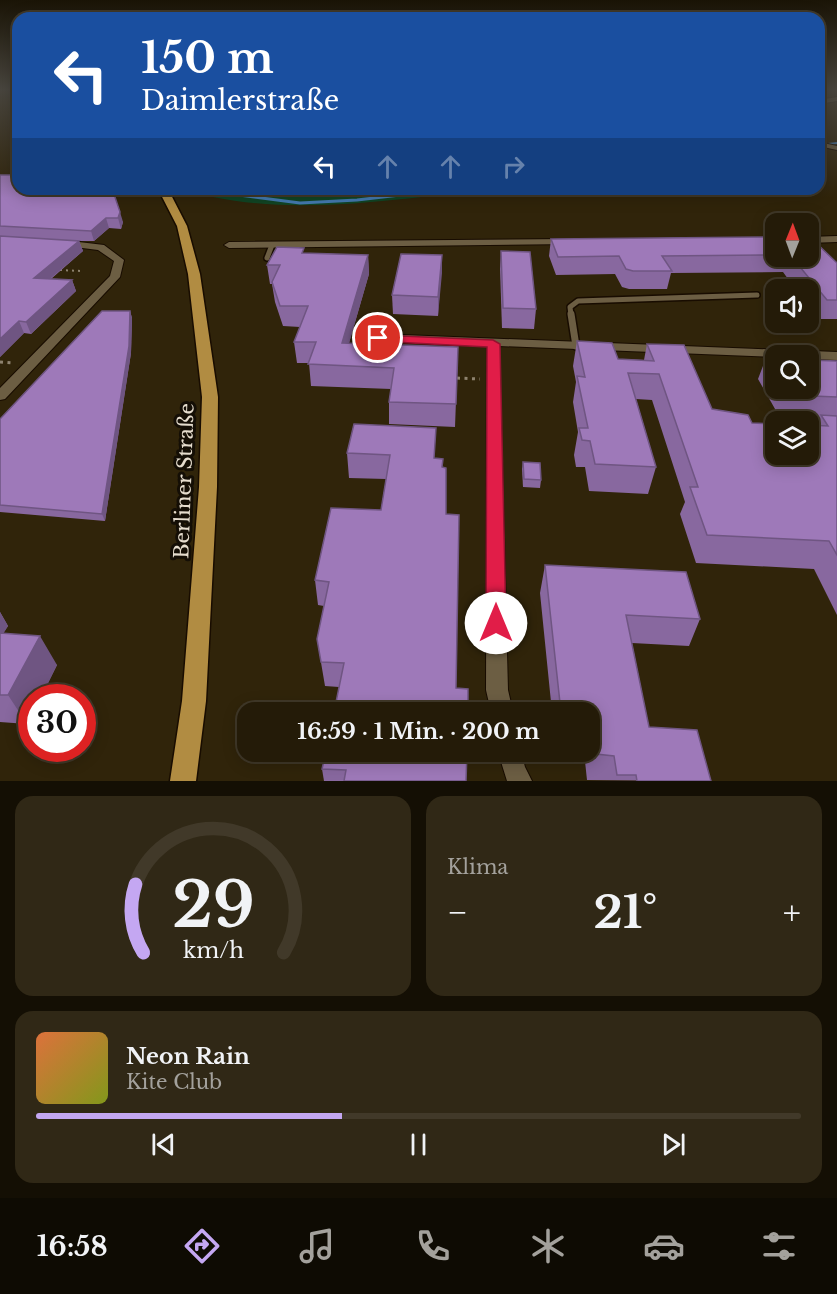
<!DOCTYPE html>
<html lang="de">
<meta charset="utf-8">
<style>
body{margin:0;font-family:"Libre Baskerville",serif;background:#302816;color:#f1f3f6;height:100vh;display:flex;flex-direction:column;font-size:22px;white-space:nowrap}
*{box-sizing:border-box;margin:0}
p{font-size:20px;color:#a3a19c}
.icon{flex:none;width:33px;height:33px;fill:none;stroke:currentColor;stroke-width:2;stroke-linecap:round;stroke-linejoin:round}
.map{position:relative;height:781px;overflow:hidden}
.side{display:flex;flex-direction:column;gap:15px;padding:15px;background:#140f04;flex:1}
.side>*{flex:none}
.banner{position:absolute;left:12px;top:12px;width:813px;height:183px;border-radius:18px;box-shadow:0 3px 15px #0003,0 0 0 2px #413929;background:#1a4fa0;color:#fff;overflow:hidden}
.needle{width:39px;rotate:1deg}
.buttons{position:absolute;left:765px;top:213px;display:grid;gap:12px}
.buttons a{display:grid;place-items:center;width:54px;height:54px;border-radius:12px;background:#241b08;box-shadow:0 3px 15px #0003,0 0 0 2px #413929;font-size:30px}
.speed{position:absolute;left:18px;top:684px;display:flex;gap:12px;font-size:30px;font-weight:700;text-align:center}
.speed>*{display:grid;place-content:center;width:78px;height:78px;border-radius:50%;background:#241b08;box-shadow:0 3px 15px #0003,0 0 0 2px #413929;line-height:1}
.speed .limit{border:9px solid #d22;background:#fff;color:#111}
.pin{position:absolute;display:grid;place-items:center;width:51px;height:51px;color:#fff;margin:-26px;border:3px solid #fff;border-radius:50%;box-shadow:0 2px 6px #0007}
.me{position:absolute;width:66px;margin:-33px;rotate:0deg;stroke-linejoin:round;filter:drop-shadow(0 0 4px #0008)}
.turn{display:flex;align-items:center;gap:21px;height:126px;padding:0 30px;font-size:27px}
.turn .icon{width:78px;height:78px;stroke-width:2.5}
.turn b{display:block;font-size:42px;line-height:51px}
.lanes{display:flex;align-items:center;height:57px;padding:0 30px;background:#0003;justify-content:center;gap:30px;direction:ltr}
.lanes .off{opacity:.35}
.big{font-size:45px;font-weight:700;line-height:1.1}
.side .widget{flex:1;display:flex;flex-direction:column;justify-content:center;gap:9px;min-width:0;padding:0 21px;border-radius:18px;background:#302816}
.side .dial{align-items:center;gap:0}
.dial svg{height:156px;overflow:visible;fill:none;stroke:#413929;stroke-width:7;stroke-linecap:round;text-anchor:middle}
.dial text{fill:#f1f3f6;stroke:none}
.song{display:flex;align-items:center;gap:18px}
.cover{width:72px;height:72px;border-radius:9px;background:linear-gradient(135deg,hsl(20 70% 55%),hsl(70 70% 35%))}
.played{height:6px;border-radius:3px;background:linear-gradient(90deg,#c4a7f2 40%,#413929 40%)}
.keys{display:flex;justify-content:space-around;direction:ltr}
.heat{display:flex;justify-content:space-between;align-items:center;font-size:33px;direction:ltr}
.side .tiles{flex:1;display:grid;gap:15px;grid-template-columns:1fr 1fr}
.widget:last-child{grid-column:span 2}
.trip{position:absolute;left:237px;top:702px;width:363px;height:60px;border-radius:18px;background:#241b08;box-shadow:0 3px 15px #0003,0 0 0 2px #413929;font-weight:700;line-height:60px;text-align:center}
.dock{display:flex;height:96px;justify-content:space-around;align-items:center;background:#0e0b03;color:#a3a19c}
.dock .icon{width:42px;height:42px}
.dock .on{color:#c4a7f2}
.dock b{font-size:27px;color:#f1f3f6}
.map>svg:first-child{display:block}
.green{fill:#114524}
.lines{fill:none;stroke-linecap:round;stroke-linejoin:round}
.stream-far1{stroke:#447ab0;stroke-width:2}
.stream{stroke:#447ab0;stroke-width:3}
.service-far1-casing{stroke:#180c00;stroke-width:8}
.service-casing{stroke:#180c00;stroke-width:10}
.minor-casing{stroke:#180c00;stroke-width:2}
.primary-casing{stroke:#180c00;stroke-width:3}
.path-far1{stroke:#8e836f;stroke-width:2;stroke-dasharray:2 4;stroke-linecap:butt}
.path{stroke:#8e836f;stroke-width:3;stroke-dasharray:3 4.5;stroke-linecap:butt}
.service-far1{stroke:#6c5e43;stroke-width:5}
.service{stroke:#6c5e43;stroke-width:7}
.minor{fill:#6c5e43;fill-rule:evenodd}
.primary{fill:#b18c42;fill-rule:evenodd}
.wall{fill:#88689f}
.shaded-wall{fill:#6f5582}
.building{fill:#9e79b9;stroke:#6f5582;stroke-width:1.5}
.route{fill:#e11d48;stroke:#92132f;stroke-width:1.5}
.labels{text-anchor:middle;stroke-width:6;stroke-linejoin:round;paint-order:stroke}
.street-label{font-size:20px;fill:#e6ddce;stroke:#140e05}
</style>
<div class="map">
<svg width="837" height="781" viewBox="0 0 837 781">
<rect width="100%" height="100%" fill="#30240a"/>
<path class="green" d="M182 189H233L307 196 389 189H520C417 193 315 218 213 197 203 195 190 195 182 189Z"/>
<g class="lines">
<polyline class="stream-far1" points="819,145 837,143"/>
<polyline class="stream" points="194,189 300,203 357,200 452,189"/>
<defs>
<g id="service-far1">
<polyline points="267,258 272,245"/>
<polyline points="571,315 570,307 578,301 757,295"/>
</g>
<polyline id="service" points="571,314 576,346"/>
<g id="minor">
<polygon points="837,97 837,101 819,104 819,100"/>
<polygon points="819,142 837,146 837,150 819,146"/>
<polygon points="837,236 837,242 808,243 808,237"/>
<polygon points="569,239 572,240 572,244 229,248 224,245 229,242"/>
<polygon points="62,240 104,245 124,260 120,277 5,399 0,400 0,388 110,276 114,261 98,250 59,245 59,241"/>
<polygon points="378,334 837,352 837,360 808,359 808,356 776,356 776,357 499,346 508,690 513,712 491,712 486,690 487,346 374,341 372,338"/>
<polygon points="498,752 521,752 525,767 532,781 507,781"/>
</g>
<polygon id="primary" points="158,189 168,189 187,226 200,274 218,397 217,487 206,701 196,781 170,781 182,701 199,487 202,397 188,274 177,226"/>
</defs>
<use href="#service-far1" class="service-far1-casing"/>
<use href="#service" class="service-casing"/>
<use href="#minor" class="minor-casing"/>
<use href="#primary" class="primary-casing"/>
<polyline class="path-far1" points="60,270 81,271"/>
<g class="path">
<polyline points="0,362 13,363"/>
<polyline points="457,378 480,379"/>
</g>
<use href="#service-far1" class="service-far1"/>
<use href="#service" class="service"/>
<use href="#minor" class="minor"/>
<use href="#primary" class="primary"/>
</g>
<g class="wall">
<polygon points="0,175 99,191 95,195 123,222 121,229 109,228 94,241 79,241 83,251 51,279 72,280 76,291 31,334 24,333 0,357"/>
<polygon points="776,237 776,256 808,256 837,263 837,319 819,319 808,305 808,290 796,290 783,272 671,273 667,289 629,289 622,287 615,274 556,275 549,256 551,239"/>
<polygon points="501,251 536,309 534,329 502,328 500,269"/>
<polygon points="305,253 368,255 369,274 349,343 458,347 455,427 389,424 389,402 391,389 311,386 309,363 297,363 294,342 300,327 283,326 275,302 272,284 270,284 267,265"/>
<polygon points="442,255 438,316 393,314 392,295"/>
<polygon points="130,311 132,318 131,353 105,521 0,512 0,419"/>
<polygon points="577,341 618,359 644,360 647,344 712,409 752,423 816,425 820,418 779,416 758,379 766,358 776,359 776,388 808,388 837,361 837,615 814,569 696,563 680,514 685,502 652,400 636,399 656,467 648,494 589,491 585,467 576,467 574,455 578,432 573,402 576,382 573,366"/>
<polygon points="436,428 339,687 325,686 317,639 324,606 318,605 315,580 381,510 386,479 349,478 347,453"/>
<polygon points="523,462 541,480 540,488 523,487 522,469"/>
<polygon points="545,565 700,619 689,646 632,643 649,727 711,781 587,780 584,752 590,752 590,712 552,712 540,593"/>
<polygon points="0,612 8,626 3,633 57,665 27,724 0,722"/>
<polygon points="326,752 466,781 324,781 322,769"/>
</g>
<g class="shaded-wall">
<polygon points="87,189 98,189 99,191 83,205 80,195"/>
<polygon points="120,212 123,222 121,229 118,218"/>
<polygon points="106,218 109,228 94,241 91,231"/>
<polygon points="79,241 83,251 38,289 34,278"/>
<polygon points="368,255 369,274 343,364 342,343"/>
<polygon points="442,255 442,273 438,316 438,297"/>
<polygon points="72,280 76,291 31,334 26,322"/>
<polygon points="130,311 132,318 131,353 105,521 102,514"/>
<polygon points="19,321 24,333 0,357 0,339"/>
<polygon points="0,612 8,626 0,639"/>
<polygon points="40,636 57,665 41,698 32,698 32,716 27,724 8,695"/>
</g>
<g class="building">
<polygon points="0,175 18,175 18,189 87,189 80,195 114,194 120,212 118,218 106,218 91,231 0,226"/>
<polygon points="0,236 79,241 34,278 72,280 26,322 19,321 0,339"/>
<polygon points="776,237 776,255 662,256 672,271 633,271 626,269 619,256 558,257 551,239"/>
<polygon points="808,237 810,237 837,263 837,300 827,300 791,256 808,256"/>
<polygon points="277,247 304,248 302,253 368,255 342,343 458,347 456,404 389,402 394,368 308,364 316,342 294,342 308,306 280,306 272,282 280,265 267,265"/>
<polygon points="501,251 530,252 536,309 503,308"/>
<polygon points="401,254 442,255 438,297 392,295"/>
<polygon points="102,311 130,311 129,346 102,514 0,505 0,419"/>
<polygon points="577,341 612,343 618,359 654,361 647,344 684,345 712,409 748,415 752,423 776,424 776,454 808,454 808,425 828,426 821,415 837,416 837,555 829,541 707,535 690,487 698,487 659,374 628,373 656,467 595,464 590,441 582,440 579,428 588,428 577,376 585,377"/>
<polygon points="766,358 776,359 776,374"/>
<polygon points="808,360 837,361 837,397 788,395 784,388 808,388"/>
<polygon points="354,424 436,428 434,458 443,459 442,467 446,468 446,514 459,515 456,688 468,689 468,712 334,712 344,663 321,662 317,639 329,582 315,580 331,508 381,510 390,455 347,453"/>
<polygon points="523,462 540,463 541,480 524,479"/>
<polygon points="545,565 686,572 700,619 626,615 649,727 697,730 711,781 637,781 636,775 617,775 614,756 596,754 591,722 590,722 590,712 561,712"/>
<polygon points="0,633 40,636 8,695 0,695"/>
<polygon points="326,752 467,752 466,781 344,781 346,770 322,769"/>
</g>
<linearGradient id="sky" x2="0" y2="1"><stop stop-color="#1a1406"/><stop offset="0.45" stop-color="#48453e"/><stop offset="1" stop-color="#48453e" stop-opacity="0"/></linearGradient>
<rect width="837" height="198" fill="url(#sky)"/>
<polygon class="route" points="378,335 493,340 500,344 506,623 503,629 496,631 489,629 486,623 487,347 374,341 372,338"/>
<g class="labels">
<g class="street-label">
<text transform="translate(184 481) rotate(-88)" y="7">Berliner Straße</text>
</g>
</g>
</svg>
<div class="buttons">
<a><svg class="needle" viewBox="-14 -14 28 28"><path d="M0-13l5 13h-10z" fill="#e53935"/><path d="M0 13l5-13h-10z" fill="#a3a19c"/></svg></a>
<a><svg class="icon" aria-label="sound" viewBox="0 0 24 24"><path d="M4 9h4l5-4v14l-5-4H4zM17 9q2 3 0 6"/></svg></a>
<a><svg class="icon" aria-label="search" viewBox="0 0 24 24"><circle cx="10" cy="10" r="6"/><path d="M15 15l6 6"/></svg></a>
<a><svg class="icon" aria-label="layers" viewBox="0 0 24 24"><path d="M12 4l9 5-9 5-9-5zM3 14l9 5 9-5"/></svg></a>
</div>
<div class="speed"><div class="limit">30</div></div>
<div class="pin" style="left:378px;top:338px;background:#d93025"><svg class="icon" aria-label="arrive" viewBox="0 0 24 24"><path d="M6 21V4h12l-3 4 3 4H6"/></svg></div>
<svg class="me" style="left:496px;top:623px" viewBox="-20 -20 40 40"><circle r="19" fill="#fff"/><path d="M0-13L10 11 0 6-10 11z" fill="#e11d48"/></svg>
<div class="trip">16:59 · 1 Min. · 200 m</div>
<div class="banner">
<div class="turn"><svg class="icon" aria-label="left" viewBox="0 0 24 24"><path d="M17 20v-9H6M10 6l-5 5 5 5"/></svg><div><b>150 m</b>Daimlerstraße</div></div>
<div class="lanes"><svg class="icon" aria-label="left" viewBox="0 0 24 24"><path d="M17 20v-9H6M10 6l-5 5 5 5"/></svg><svg class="icon off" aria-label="ahead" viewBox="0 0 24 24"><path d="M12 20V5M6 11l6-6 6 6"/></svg><svg class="icon off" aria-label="ahead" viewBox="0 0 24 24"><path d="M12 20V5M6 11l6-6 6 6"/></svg><svg class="icon off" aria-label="right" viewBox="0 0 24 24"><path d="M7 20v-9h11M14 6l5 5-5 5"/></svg></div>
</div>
</div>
<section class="side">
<div class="tiles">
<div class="widget dial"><svg viewBox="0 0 100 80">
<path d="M14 69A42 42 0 1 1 86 69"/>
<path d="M14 69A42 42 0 0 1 10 34" stroke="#c4a7f2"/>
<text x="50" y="56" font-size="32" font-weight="700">29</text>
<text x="50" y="72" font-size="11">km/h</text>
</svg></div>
<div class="widget"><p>Klima</p>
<div class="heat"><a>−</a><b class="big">21°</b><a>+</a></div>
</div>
<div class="widget">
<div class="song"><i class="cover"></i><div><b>Neon Rain</b><p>Kite Club</p></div></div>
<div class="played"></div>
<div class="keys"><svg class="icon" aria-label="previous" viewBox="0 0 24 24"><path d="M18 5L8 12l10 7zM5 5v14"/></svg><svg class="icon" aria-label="pause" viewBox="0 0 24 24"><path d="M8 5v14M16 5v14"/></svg><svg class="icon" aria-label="next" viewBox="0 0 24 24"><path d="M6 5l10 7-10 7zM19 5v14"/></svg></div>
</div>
</div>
</section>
<nav class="dock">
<b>16:58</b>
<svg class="icon on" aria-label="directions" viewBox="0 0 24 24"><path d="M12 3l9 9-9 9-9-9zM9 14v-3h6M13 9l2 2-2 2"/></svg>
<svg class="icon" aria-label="music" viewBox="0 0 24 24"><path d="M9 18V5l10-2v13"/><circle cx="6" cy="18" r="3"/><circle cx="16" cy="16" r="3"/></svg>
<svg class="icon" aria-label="phone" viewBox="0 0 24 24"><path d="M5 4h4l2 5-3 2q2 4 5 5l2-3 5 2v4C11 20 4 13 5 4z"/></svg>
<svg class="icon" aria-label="climate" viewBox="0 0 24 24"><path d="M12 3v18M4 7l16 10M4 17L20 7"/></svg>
<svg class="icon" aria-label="car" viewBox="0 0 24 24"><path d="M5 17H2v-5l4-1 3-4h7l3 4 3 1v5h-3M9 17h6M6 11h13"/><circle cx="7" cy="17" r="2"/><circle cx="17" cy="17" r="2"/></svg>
<svg class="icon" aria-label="filters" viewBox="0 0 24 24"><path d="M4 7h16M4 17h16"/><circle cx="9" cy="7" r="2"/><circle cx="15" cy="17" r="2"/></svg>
</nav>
